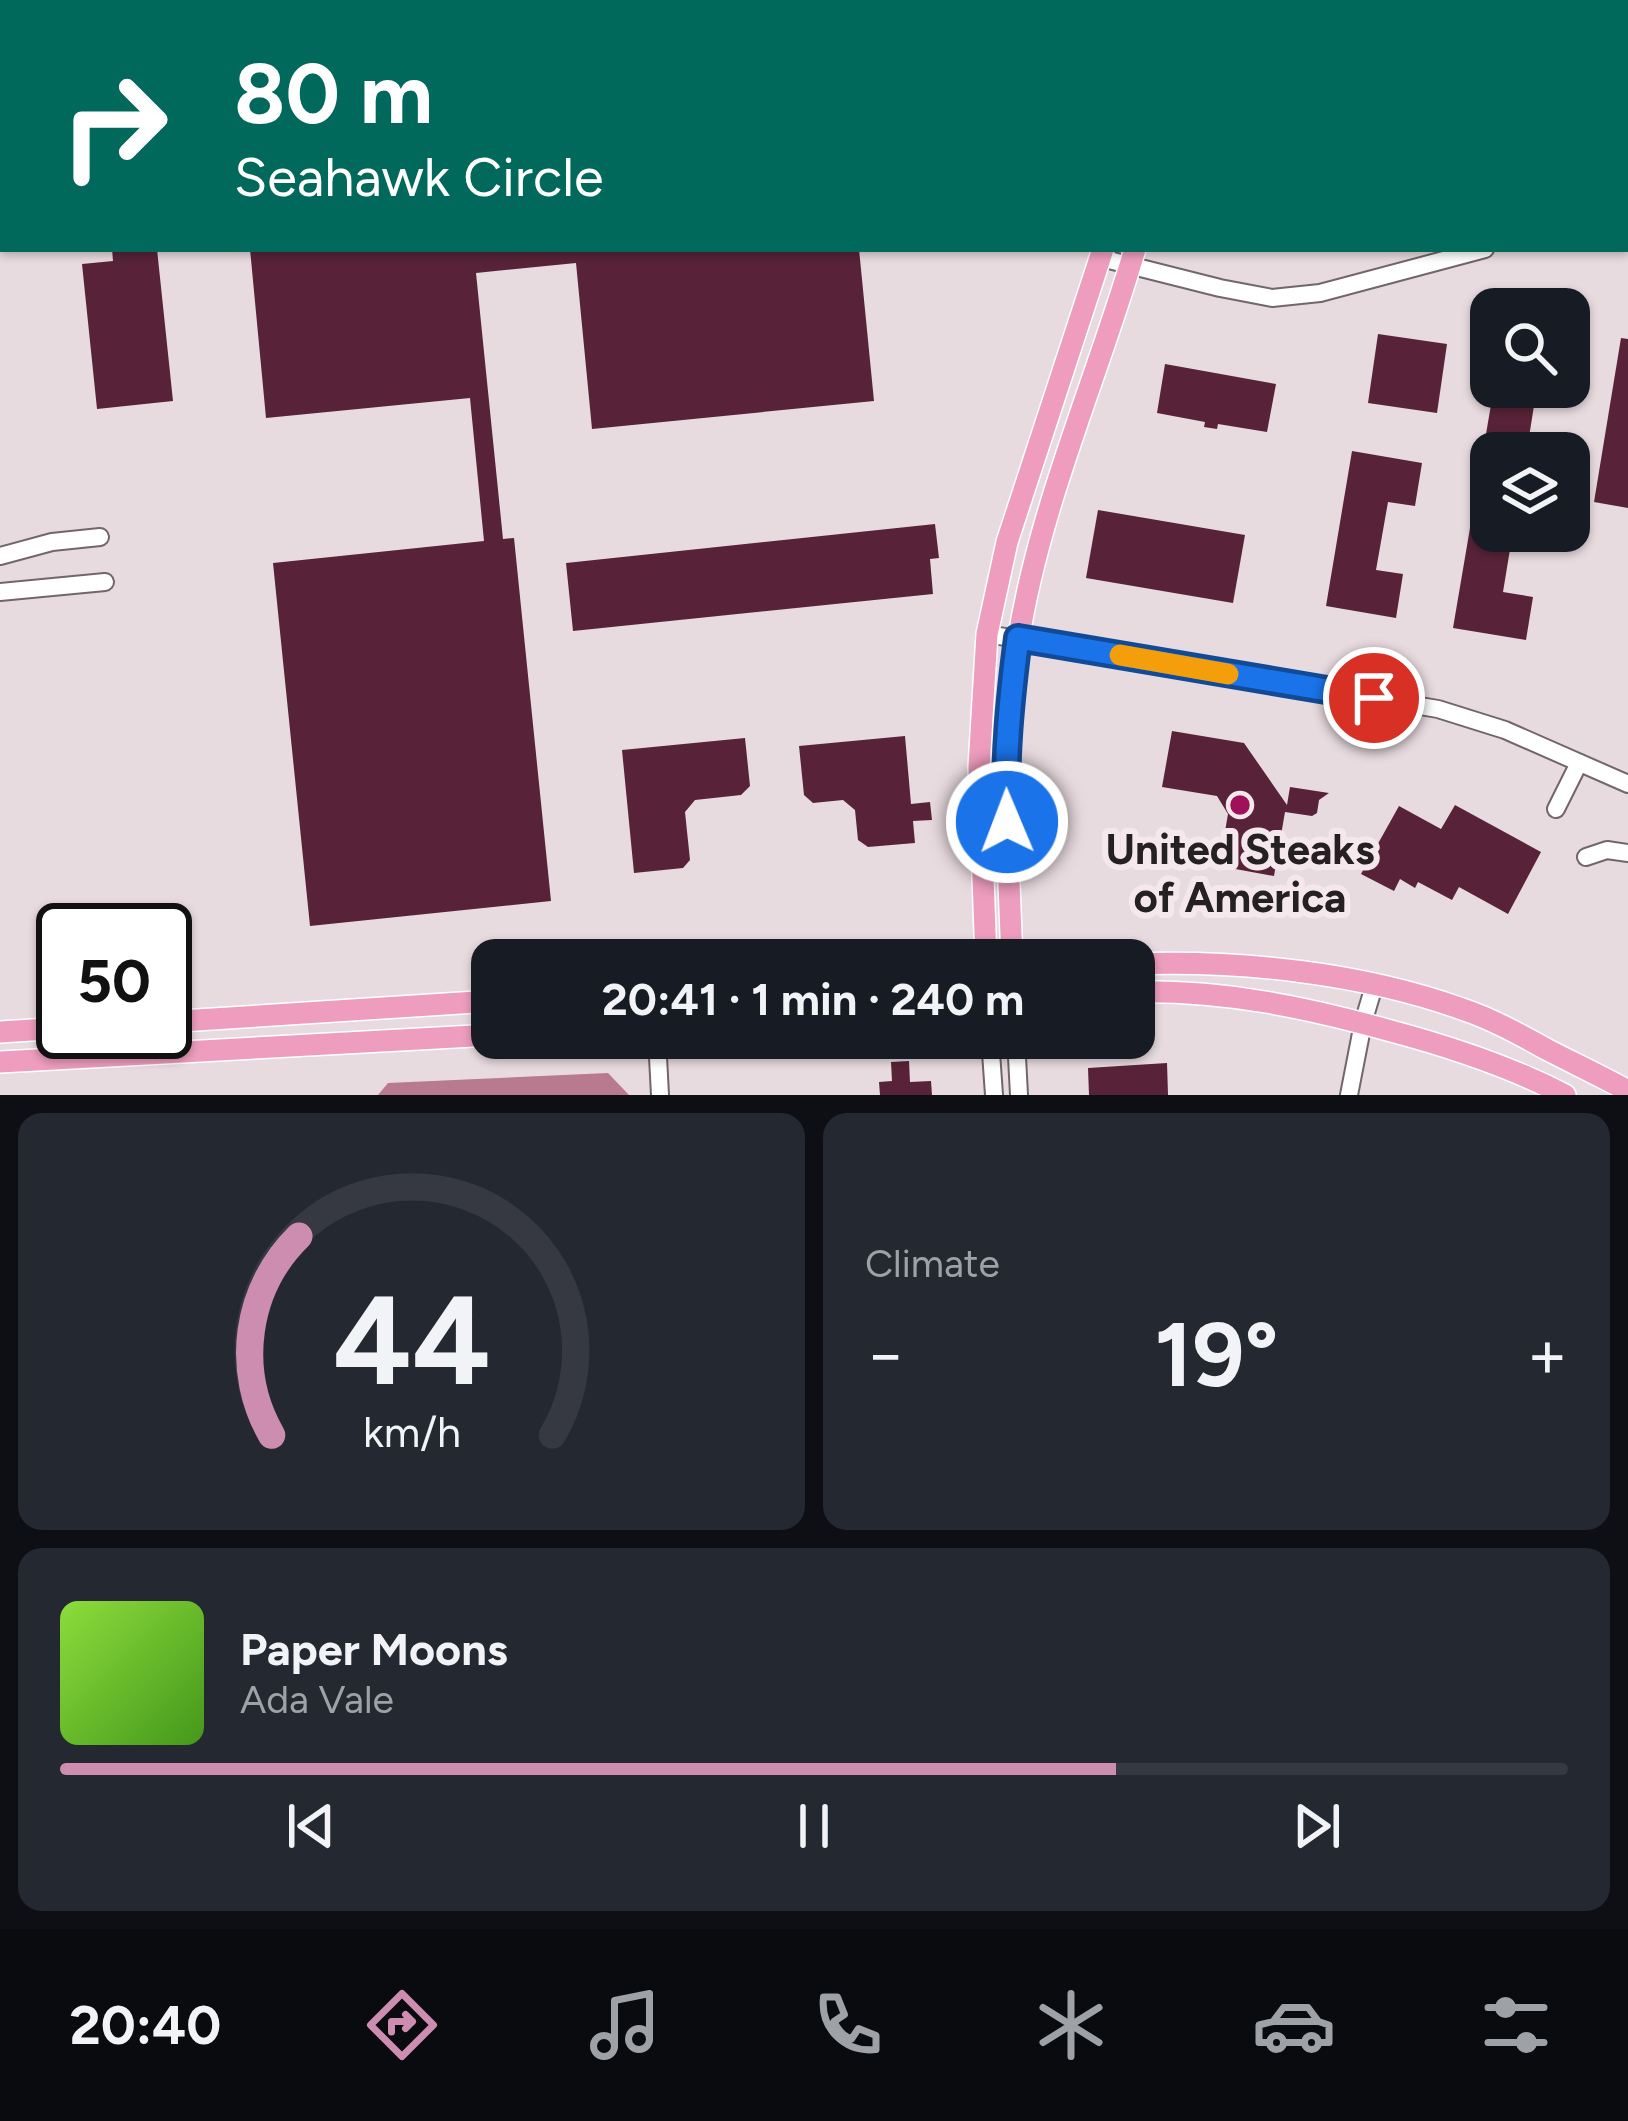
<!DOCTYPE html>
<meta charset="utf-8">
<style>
body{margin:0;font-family:Figtree,sans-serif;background:#242831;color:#f1f3f6;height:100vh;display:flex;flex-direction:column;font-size:45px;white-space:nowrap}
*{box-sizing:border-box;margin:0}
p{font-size:39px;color:#9ea1a6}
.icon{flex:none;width:66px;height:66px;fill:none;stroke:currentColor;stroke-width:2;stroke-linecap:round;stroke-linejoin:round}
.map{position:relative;height:1095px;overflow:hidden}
.panel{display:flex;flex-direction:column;gap:18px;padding:18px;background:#0d0f14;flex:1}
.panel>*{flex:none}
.hud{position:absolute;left:0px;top:0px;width:1629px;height:252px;box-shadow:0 3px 9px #0004;background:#00695c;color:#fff;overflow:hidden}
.fabs{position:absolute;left:1470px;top:288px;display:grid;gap:24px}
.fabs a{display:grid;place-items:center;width:120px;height:120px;border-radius:24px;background:#171b24;box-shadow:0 3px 9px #0004;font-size:60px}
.speed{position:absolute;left:36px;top:903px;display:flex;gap:24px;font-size:60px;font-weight:700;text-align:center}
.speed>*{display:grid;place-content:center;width:156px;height:156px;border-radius:50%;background:#171b24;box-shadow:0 3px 9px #0004;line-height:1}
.speed .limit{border:6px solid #111;border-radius:18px;background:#fff;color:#111}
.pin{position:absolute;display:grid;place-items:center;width:102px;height:102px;color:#fff;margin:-51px;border:6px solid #fff;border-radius:50%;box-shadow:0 3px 12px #0007}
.me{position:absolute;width:132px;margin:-66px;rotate:359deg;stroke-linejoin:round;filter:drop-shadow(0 0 9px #0008)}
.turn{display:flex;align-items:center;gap:42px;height:252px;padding:0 36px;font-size:54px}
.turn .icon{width:156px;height:156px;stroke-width:2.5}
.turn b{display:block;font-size:84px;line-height:102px}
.big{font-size:90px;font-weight:700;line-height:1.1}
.panel .tile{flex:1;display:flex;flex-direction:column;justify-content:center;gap:18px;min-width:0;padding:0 42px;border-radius:24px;background:#242831}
.panel .dial{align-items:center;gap:0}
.dial svg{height:312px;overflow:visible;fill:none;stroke:#363941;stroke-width:7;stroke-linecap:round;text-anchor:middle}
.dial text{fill:#f1f3f6;stroke:none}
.song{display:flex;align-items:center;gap:36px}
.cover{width:144px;height:144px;border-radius:18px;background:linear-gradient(135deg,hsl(90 70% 55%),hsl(100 70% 35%))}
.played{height:12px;border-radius:6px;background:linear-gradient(90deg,#cd8db0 70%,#363941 70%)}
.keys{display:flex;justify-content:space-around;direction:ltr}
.heat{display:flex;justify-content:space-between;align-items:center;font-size:66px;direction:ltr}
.panel .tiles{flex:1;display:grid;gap:18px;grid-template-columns:1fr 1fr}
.tile:last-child{grid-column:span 2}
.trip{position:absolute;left:471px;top:939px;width:684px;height:120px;border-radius:24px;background:#171b24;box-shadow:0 3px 9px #0004;font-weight:700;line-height:120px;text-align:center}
.dock{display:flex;height:192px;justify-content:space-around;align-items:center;background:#090b0e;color:#9ea1a6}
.dock .icon{width:84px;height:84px}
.dock .active{color:#cd8db0}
.dock b{font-size:54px;color:#f1f3f6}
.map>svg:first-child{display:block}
.water{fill:#b87a8f}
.building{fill:#582338}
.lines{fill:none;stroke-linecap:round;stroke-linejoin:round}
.minor-casing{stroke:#716669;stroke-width:20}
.major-casing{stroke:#fff;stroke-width:24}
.minor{stroke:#fff;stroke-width:16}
.major{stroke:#ee9dbe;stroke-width:21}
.route-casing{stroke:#114b97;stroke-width:30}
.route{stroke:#1a73e8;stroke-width:21}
.slow{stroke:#f59e0b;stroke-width:21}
.poi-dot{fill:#a0115a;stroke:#f5e8ec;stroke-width:4.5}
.labels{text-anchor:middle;stroke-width:12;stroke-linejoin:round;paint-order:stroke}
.poi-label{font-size:42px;font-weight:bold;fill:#252022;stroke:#f5e8ec}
</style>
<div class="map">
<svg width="1628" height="1095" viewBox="0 0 1628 1095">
<rect width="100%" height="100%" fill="#e8dbdf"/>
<polygon class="water" points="608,1073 629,1095 378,1095 388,1083"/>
<g class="building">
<polygon points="112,249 157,249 173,401 97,409 82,264 113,261"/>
<polygon points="250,249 859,249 874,401 592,429 576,263 476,273 503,539 514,538 551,901 310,926 273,563 484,541 470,398 266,418"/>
<polygon points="1378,334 1447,344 1437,413 1368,403"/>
<polygon points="1621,338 1628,339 1628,508 1594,502"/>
<polygon points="1165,364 1276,384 1267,432 1218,424 1217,429 1204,427 1205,422 1157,413"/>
<polygon points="1494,387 1537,387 1529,437 1545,439 1543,453 1491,453 1491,531 1513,531 1503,592 1533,597 1526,640 1453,628"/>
<polygon points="1352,451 1422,463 1415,506 1388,502 1376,570 1403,574 1396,618 1326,606"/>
<polygon points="1098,510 1245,535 1233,603 1086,578"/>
<polygon points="935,524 939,558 930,559 933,594 573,631 566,563"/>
<polygon points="1172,731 1244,743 1287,805 1290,787 1329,793 1319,800 1317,813 1312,816 1285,812 1274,876 1219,866 1228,814 1217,796 1162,787"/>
<polygon points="905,736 911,804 930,802 932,820 913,821 915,843 868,847 858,840 855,810 843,800 813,803 804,795 799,746"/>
<polygon points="745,738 750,786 741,795 695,800 685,812 690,860 683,868 634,873 622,750"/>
<polygon points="1455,805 1541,852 1508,914 1459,887 1452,900 1418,882 1415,888 1400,879 1394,891 1361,874 1399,806 1441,829"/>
<polygon points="909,1061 910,1082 931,1081 932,1095 880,1095 879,1082 892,1081 891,1062"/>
<polygon points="1167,1063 1168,1095 1089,1095 1088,1068"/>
</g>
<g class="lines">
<defs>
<g id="minor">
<polyline points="1626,221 1628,221"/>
<polyline points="1101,258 1220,288 1272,298 1320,293 1485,249"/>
<polyline points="0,556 52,542 100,537"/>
<polyline points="0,592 105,582"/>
<polyline points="987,634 1438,709 1505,730 1628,784"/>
<polyline points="1556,809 1579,763"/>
<polyline points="1586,857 1607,850 1628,853"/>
<polyline points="657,1038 660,1095"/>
<polyline points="990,1038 994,1095"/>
<polyline points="1016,1038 1019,1095"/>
<polyline points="1349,1095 1363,1023 1374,986"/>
</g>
<g id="major">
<polyline points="1156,3 1156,0"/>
<polyline points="1191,3 1191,0"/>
<polyline points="986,960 979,767 987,634 1007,542 1103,249"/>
<path d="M1012 960C1008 853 1001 748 1018 642 1039 507 1097 379 1135 249"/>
<path d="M1134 964C1240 960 1362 973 1462 1009 1492 1019 1519 1034 1546 1049 1573 1063 1601 1076 1628 1091"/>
<path d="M1134 992C1222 990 1306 1007 1391 1031 1451 1047 1509 1066 1565 1095"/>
<polyline points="165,1022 492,1001"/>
<polyline points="0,1032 63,1028"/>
<polyline points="0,1062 492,1035"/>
</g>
</defs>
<use href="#minor" class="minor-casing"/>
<use href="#major" class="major-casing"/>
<use href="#minor" class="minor"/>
<use href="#major" class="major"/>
</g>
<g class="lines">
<defs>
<path id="route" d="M1007 822C1004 760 1010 700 1018 638L1374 698"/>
</defs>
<use href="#route" class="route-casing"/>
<use href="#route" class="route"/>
<polyline class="slow" points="1120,655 1228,674"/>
</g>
<circle class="poi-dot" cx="1240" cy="805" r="12"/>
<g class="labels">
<g class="poi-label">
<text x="1240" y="864">United Steaks<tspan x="1240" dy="48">of America</tspan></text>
</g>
</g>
</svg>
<div class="fabs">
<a><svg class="icon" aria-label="search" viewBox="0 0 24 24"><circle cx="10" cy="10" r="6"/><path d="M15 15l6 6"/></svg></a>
<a><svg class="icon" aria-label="layers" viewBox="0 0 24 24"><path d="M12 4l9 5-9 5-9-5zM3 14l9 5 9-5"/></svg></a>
</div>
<div class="speed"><div class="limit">50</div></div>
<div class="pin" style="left:1374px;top:698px;background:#d93025"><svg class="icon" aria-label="arrive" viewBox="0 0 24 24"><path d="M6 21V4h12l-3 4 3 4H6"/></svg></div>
<svg class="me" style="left:1007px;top:822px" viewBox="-20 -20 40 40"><circle r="17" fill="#1a73e8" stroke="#fff" stroke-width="3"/><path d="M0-11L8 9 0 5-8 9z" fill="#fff"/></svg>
<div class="trip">20:41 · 1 min · 240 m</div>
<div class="hud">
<div class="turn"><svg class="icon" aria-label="right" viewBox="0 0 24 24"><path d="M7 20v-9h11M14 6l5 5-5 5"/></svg><div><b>80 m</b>Seahawk Circle</div></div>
</div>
</div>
<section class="panel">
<div class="tiles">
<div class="tile dial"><svg viewBox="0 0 100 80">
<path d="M14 69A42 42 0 1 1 86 69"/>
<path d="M14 69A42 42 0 0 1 21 18" stroke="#cd8db0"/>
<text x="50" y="56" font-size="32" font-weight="700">44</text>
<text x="50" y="72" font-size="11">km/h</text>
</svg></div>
<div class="tile"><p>Climate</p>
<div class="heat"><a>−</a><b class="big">19°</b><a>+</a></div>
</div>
<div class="tile">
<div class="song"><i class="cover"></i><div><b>Paper Moons</b><p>Ada Vale</p></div></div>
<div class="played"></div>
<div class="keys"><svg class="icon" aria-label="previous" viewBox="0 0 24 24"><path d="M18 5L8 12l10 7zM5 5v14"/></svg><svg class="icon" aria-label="pause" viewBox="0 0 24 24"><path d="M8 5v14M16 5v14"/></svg><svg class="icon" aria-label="next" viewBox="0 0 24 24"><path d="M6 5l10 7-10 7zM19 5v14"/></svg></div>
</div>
</div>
</section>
<nav class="dock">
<b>20:40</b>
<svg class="icon active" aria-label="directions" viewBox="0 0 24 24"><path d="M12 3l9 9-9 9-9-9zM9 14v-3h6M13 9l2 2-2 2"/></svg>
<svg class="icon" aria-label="music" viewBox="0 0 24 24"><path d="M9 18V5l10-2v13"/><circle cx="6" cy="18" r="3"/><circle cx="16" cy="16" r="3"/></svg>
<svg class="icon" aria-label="phone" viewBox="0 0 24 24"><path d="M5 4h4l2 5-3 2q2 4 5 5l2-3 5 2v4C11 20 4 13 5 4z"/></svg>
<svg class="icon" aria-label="climate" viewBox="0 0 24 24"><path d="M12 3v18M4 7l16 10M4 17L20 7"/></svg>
<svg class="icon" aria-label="car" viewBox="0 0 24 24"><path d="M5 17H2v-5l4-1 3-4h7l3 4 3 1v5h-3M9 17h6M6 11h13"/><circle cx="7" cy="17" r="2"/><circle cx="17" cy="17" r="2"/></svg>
<svg class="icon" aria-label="filters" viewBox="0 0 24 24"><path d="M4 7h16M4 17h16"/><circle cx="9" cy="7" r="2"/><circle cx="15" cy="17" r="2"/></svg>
</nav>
